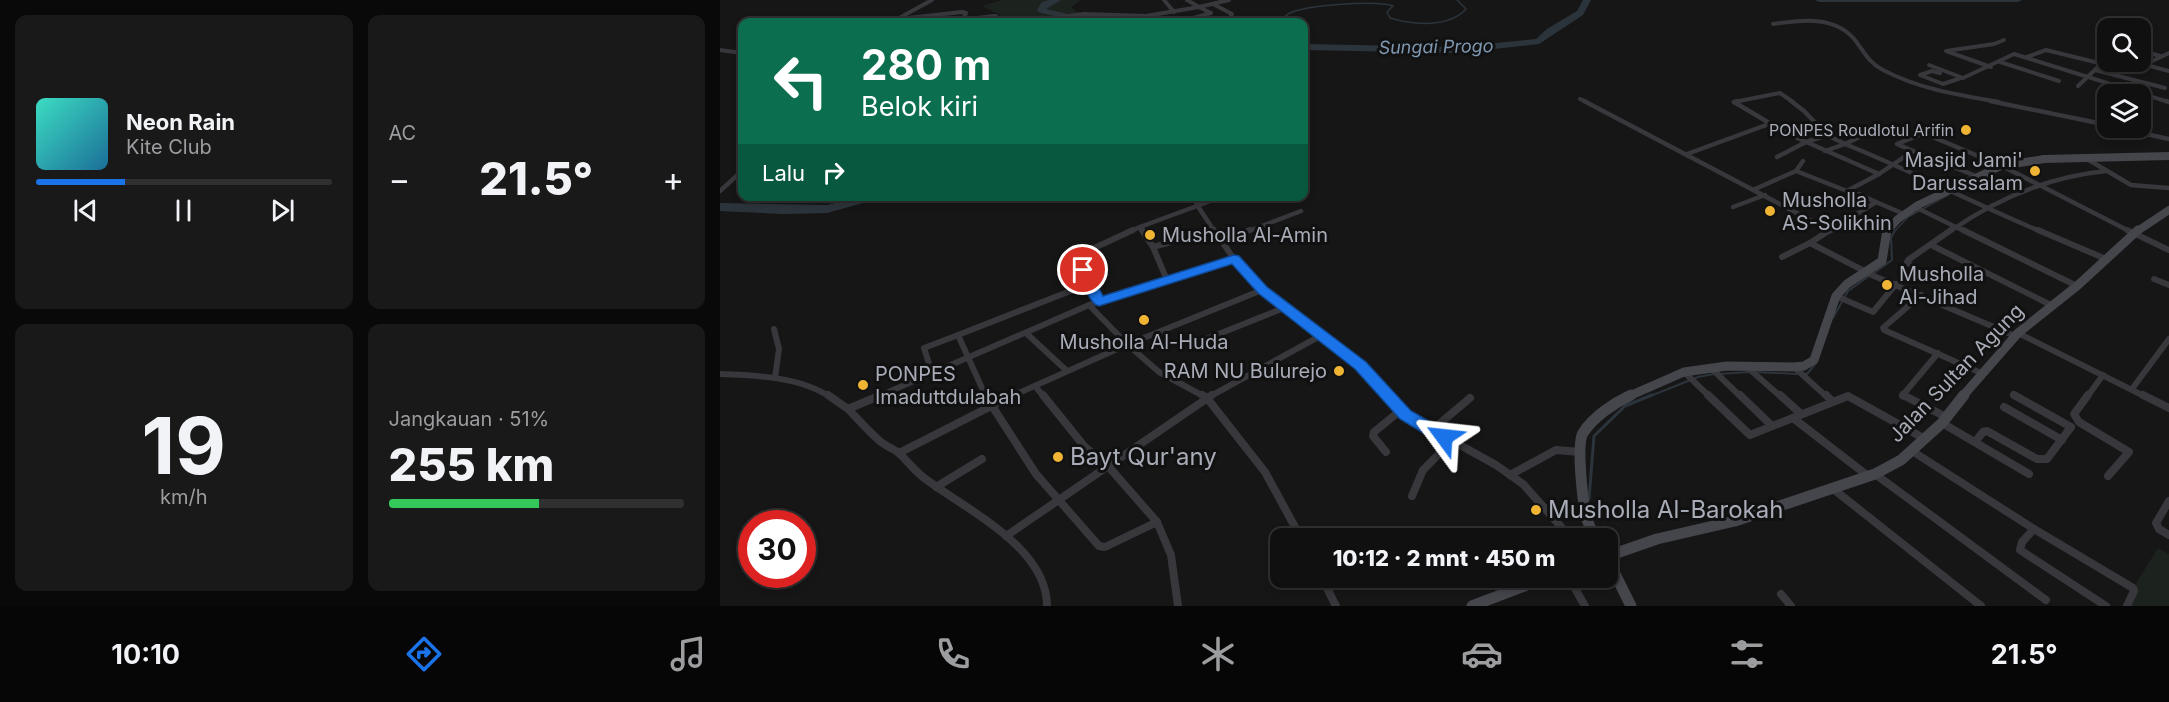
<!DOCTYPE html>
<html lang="id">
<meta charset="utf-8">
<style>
body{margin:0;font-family:Inter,sans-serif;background:#19191a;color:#f1f3f6;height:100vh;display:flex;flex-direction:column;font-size:22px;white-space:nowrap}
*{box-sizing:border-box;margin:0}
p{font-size:20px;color:#9c9d9f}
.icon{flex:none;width:33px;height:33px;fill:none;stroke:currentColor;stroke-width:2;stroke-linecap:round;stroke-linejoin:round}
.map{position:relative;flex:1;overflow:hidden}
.side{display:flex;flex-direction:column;gap:15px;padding:15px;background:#090909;width:720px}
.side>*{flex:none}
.top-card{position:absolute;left:18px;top:18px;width:570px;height:183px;border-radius:12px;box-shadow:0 3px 9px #0003,0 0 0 2px #303031;background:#0b6e4f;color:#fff;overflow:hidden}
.buttons{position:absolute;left:1377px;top:18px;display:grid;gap:12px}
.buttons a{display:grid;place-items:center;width:54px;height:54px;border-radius:12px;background:#101011;box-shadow:0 3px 9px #0003,0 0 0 2px #303031;font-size:30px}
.speed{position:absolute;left:18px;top:510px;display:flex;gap:12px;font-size:30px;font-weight:700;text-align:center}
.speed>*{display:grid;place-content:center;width:78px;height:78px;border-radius:50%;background:#101011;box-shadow:0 3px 9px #0003,0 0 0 2px #303031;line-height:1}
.speed .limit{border:9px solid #d22;background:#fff;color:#111}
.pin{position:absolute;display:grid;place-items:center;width:51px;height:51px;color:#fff;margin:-26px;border:3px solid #fff;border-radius:50%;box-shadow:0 2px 6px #0007}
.me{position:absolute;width:66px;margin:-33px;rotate:300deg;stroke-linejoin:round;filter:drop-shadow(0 0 4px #0008)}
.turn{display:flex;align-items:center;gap:21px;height:126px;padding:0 24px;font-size:27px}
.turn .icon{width:78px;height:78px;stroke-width:2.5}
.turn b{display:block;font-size:42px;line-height:51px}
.then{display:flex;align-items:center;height:57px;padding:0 24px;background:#0003;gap:12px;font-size:22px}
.big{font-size:45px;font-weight:800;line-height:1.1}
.side .tile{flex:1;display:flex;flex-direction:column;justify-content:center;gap:9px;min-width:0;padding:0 21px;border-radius:12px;background:#19191a}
.side .dial{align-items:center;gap:0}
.dial b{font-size:78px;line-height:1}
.song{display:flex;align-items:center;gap:18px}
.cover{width:72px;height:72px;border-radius:9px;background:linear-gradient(135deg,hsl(170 70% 55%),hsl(200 70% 35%))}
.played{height:6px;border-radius:3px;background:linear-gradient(90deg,#1a73e8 30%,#303031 30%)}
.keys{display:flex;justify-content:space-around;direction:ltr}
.heat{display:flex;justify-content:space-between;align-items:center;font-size:33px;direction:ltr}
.charge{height:9px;border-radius:4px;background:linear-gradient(90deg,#34c759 51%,#303031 0)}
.side .tiles{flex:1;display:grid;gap:15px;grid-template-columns:repeat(2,1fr)}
.trip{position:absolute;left:550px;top:528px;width:348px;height:60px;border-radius:12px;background:#101011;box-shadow:0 3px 9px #0003,0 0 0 2px #303031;font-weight:800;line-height:60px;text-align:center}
.tab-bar{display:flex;height:96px;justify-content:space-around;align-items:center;background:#060607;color:#9c9d9f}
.tab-bar .icon{width:42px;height:42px}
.tab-bar .current{color:#1a73e8}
.tab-bar b{font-size:27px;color:#f1f3f6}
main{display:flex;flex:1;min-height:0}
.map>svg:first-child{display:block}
.green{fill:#1c221d}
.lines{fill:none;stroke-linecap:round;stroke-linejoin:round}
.stream-far2{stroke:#2c343b;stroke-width:1.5}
.stream-far1{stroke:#2c343b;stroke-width:2}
.stream{stroke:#2c343b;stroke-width:3}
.river{fill:#2c343b;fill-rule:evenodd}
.street-far3{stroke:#37373c;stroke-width:4}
.street-far2{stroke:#37373c;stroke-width:4.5}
.street-far1{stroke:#37373c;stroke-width:6}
.street{stroke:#37373c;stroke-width:8}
.secondary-far2{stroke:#45464c;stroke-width:8}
.secondary-far1{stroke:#45464c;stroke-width:9}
.secondary{stroke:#45464c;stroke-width:11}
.route{fill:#1a73e8;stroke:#114b97;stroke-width:1.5}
.poi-dot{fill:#f0b435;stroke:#111112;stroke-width:2}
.labels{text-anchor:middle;stroke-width:6;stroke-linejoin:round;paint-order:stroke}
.far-poi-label{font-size:16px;fill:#a8acb7;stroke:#111112;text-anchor:end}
.far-water-label{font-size:18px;font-style:italic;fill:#7f99b2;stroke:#111112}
.poi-label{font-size:20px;fill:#a8acb7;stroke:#111112;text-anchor:start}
.street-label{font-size:20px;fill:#a8acb7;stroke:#111112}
.near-poi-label{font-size:24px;fill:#a8acb7;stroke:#111112;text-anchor:start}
</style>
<main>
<section class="side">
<div class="tiles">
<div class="tile">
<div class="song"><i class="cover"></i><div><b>Neon Rain</b><p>Kite Club</p></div></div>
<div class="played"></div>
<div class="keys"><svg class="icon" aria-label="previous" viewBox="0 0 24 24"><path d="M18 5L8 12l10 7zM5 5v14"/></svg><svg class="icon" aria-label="pause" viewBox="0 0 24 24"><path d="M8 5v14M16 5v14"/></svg><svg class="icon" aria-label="next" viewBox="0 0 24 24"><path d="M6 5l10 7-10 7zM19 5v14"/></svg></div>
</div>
<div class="tile"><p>AC</p>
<div class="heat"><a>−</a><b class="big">21.5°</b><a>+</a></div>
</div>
<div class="tile dial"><b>19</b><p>km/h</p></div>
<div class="tile"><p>Jangkauan · 51%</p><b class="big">255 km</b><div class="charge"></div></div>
</div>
</section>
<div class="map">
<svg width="1449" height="606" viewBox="0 0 1449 606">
<rect width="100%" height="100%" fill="#161617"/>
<g class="green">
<polygon points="282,0 361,0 351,7 357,12 361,19 357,22 274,22 274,19 280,15 262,6"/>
<polygon points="1438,548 1449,554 1449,606 1402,606"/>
</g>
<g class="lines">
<g class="stream-far2">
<path d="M559 22C562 19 566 15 570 13 587 5 657 0 673 6L667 12 670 18C693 25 729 28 746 9L737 0"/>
<polyline points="1174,232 1188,217 1228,195"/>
</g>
<g class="stream-far1">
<polyline points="1154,273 1172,260 1171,238 1175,230"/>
<polyline points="1113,318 1128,291 1149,276"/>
<polyline points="1035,372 1077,374"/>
<polyline points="999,374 1029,372"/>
<polyline points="1083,374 1087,374 1096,363"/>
<polyline points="928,397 978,377 994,374"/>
</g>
<polyline class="stream" points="869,499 874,436 905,406 932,395"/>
<g class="river">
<polygon points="329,0 341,0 326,9 348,14 350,22 342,22 341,18 318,12 317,10 322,2"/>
<polygon points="863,0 871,0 863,15 819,44 737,53 584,50 584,44 737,47 816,39 827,29 857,11"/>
<polygon points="1095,0 1302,0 1298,2 1099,2"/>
<polygon points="144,196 168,196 107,213 64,214 0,211 0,203 107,205"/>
</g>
<g class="street-far3">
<polyline points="444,0 454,12"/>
<polyline points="467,0 479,7 509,0"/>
<polyline points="493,4 512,14 510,18 513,20 510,22"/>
<polyline points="484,16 492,22"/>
<polyline points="181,17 212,0"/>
<polyline points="170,20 242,12 246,13 242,21 244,22"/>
<polyline points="229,22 273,16 276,16 277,22"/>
<polyline points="303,22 364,14 426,16 479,7 491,13 459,22"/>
<path d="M1053 24C1081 20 1115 15 1135 40 1144 52 1149 63 1163 70 1199 89 1239 95 1279 102"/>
<polyline points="1379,45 1388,43"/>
<polyline points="0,50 22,53"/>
<polyline points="1420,50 1440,56"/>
<polyline points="1307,57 1326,50 1383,64"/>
<polyline points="1280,62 1339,81"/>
<polyline points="1415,62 1449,71"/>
<polyline points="1426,64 1449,53"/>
<polyline points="1209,65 1243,78 1294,54 1449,102"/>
<polyline points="1271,67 1226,51 1274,44 1284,40"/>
<polyline points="1375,70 1445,88"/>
<polyline points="1220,73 1212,71 1200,75 1223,84 1241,78"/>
<polyline points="1358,86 1380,65 1388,62"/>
<polyline points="1397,94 1405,88"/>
<polyline points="860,99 867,102"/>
<polyline points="1014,102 1060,93 1073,102"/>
</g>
<g class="street-far2">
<polyline points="864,101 1111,231"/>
<polyline points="1270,101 1388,125"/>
<polyline points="1446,101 1449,102"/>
<polyline points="1014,102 1019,101"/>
<polyline points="1014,102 1066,133 1159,174"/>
<polyline points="1399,128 1449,139"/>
<path d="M1154 130 1125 144C1192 171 1255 204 1322 232"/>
<polyline points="1217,137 1229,132"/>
<polyline points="1105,151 1125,144 1107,135"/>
<polyline points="1193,151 1177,144 1202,134 1208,135 1282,166"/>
<polyline points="967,154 1049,124"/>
<polyline points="1057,157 1086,142 1107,135 1084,111 1071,101"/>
<polyline points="1367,159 1411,185 1449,188"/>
<polyline points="1284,167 1411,232"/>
<polyline points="1076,171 1127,191 1159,174 1193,151 1256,176"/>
<polyline points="1035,189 1076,171 1083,161"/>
<polyline points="0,191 22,171"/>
<polyline points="1139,194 1156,202"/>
<polyline points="474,196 477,205 495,232"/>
<polyline points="1013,207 1045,195"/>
<polyline points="1195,207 1246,232"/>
<polyline points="420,227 504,196"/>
<polyline points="409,232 420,227 423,232"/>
<polyline points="526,232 581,211"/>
<polyline points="1108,232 1156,202 1184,214"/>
<path d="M1229 232C1277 198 1328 177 1386 171"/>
</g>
<g class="street-far1">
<polyline points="422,230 433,247 447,280"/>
<polyline points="494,230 514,259"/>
<polyline points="1110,230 1090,243 1154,276 1295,336"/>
<polyline points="1243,230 1357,286"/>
<polyline points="1318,230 1386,259"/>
<polyline points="1407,230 1449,250"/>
<polyline points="502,241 530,230"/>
<polyline points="1211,245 1331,305"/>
<polyline points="433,247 480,234"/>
<polyline points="1062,257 1090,243"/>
<polyline points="1198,271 1187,262 1188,260 1231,230"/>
<polyline points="1434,279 1449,285"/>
<polyline points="371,283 379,302"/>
<polyline points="1201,295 1163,328 1164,330 1261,373"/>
<polyline points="1116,296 1153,312 1176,284"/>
<polyline points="369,305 408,345 439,372 485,397"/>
<polyline points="54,329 59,349 55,378"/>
<polyline points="306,333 347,371"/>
<polyline points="1298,333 1426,397"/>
<polyline points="238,335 371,283 356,259 357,256 413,230"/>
<polyline points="476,343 564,308"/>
<polyline points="990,367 1021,397"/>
<polyline points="1027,367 1061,397"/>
<polyline points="1074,367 1107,397"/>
<polyline points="964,372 990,397"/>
<polyline points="212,373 204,348 238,335 266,397"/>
<path d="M0 374C34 375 81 377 110 397"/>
<polyline points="315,386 324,397"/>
<polyline points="1412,389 1449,339"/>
<polyline points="1293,395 1296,397"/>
<polyline points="157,397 369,305 514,259 542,290 640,366 669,397"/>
<polyline points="290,397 404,346 542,290"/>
<polyline points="489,397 600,336"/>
<polyline points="1126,397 1129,397"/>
<polyline points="1184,397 1182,396 1218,353"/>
<polyline points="1367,397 1383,375"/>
</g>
<g class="street">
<polyline points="108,395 128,409"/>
<path d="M161 395 128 409C139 420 149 432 161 442 167 447 175 449 180 454 188 462 195 471 203 477 244 509 327 546 327 606"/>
<polyline points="265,395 316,474 379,546 385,547 437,522"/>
<polyline points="323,395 364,446 388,466 437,522 451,555 458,606"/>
<polyline points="482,395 487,398 545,472 581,538"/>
<polyline points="668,395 686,415 776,465 803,484 851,538"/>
<polyline points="988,395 1030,435 1128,396 1205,439"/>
<polyline points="1020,395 1052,426"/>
<polyline points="1060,395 1081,414"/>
<polyline points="1106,395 1111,400"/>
<polyline points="1183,395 1226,417"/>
<polyline points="1368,395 1354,414 1359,422 1409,452 1388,476"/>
<polyline points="1423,395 1449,408"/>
<polyline points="1284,407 1342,440"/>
<polyline points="1073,418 1148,476"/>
<polyline points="1222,423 1309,474"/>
<polyline points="712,430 750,398"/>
<polyline points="1255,442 1263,432 1267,431 1317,459 1327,459 1351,427 1294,395"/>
<polyline points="1192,451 1314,529 1302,542 1300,550 1386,606"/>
<polyline points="666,452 653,436 654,432 681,410"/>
<polyline points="179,453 293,395"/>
<polyline points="1155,474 1326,600"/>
<polyline points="790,475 836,450 860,452"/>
<polyline points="216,487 262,459"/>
<polyline points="1112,488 1261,606"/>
<polyline points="692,496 703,470 719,454 724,437"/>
<polyline points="1449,501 1436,523 1439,529 1449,535"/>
<polyline points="1314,529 1413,588 1414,591 1407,606"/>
<polyline points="286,536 492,395"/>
<polyline points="602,578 616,606"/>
<polyline points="849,578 865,606"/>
<polyline points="1061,594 1071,606"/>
</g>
<g class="secondary-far2">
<polyline points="1166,232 1178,219 1198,205 1281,166 1324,159 1449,156"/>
<polyline points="1416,232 1449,210"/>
</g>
<g class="secondary-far1">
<polyline points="907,397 964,372 1007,366 1074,367 1084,366 1094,360 1116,296 1127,284 1162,261 1167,230"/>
<polyline points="1242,397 1298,333 1357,286 1418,230"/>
</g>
<g class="secondary">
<path d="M875 538C872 531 868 524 866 516 863 502 856 444 863 433 873 417 894 403 911 395"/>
<polyline points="888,556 937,539 1015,521 1155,474 1181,460 1222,423 1244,395"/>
<polyline points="888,560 911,606"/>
<polyline points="752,606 825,578"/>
</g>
</g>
<path class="route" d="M514 255 519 256 547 287 646 362 691 411 730 433 732 437 730 442 724 443 718 442 680 419 635 369 538 293 512 264 379 306C368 303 363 280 357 270L359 267H368L383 296Z"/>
<g class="poi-dot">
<circle cx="1246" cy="130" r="6"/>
<circle cx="1315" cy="171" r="6"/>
<circle cx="1050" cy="211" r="6"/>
<circle cx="430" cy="235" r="6"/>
<circle cx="1167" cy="285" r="6"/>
<circle cx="424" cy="320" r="6"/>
<circle cx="619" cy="371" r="6"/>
<circle cx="143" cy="385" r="6"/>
<circle cx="338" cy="457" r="6"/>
<circle cx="816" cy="510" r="6"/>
</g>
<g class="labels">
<g class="far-poi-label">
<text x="1234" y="136">PONPES Roudlotul Arifin</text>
</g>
<g class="far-water-label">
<text transform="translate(716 47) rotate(-1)" y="6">Sungai Progo</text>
</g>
<g class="poi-label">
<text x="1303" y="167" text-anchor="end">Masjid Jami'<tspan x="1303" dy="23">Darussalam</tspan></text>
<text x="1062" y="207">Musholla<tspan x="1062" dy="23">AS-Solikhin</tspan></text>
<text x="442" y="242">Musholla Al-Amin</text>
<text x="1179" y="281">Musholla<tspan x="1179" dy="23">Al-Jihad</tspan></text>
<text x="424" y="349" text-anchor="middle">Musholla Al-Huda</text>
<text x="607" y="378" text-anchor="end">RAM NU Bulurejo</text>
<text x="155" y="381">PONPES<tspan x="155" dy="23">Imaduttdulabah</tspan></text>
</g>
<g class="street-label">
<text transform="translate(1236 373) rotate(-46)" y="7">Jalan Sultan Agung</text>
</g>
<g class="near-poi-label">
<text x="350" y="465">Bayt Qur'any</text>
<text x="828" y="518">Musholla Al-Barokah</text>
</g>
</g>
</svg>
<div class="buttons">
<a><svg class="icon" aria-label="search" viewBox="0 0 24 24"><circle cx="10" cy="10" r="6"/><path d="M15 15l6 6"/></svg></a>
<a><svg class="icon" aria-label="layers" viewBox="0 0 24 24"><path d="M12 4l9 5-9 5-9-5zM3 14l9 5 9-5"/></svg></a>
</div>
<div class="speed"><div class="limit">30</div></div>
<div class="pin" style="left:363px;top:270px;background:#d93025"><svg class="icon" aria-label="arrive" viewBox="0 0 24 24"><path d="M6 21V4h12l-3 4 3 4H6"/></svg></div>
<svg class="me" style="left:724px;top:437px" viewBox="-20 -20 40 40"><path d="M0-17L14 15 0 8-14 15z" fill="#1a73e8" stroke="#fff" stroke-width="4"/></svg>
<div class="trip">10:12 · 2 mnt · 450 m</div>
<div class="top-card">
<div class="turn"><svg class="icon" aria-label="left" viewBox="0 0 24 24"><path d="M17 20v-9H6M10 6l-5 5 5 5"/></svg><div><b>280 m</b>Belok kiri</div></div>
<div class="then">Lalu<svg class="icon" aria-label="right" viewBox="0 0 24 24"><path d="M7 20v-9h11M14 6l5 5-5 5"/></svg></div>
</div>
</div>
</main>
<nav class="tab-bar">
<b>10:10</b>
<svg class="icon current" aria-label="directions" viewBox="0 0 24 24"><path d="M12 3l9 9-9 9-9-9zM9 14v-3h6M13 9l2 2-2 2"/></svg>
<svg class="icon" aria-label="music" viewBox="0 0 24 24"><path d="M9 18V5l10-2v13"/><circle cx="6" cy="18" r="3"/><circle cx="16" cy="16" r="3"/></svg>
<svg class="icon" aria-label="phone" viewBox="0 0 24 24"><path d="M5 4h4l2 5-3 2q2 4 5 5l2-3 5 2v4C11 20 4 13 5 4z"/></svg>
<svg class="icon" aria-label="climate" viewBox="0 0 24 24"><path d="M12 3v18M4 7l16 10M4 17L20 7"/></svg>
<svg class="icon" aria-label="car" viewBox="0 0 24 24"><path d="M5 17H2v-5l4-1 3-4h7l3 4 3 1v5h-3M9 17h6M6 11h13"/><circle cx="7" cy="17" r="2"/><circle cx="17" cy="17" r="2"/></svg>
<svg class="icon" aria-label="filters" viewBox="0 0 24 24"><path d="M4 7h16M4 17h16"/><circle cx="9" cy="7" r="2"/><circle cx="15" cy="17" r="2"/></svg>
<b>21.5°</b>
</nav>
